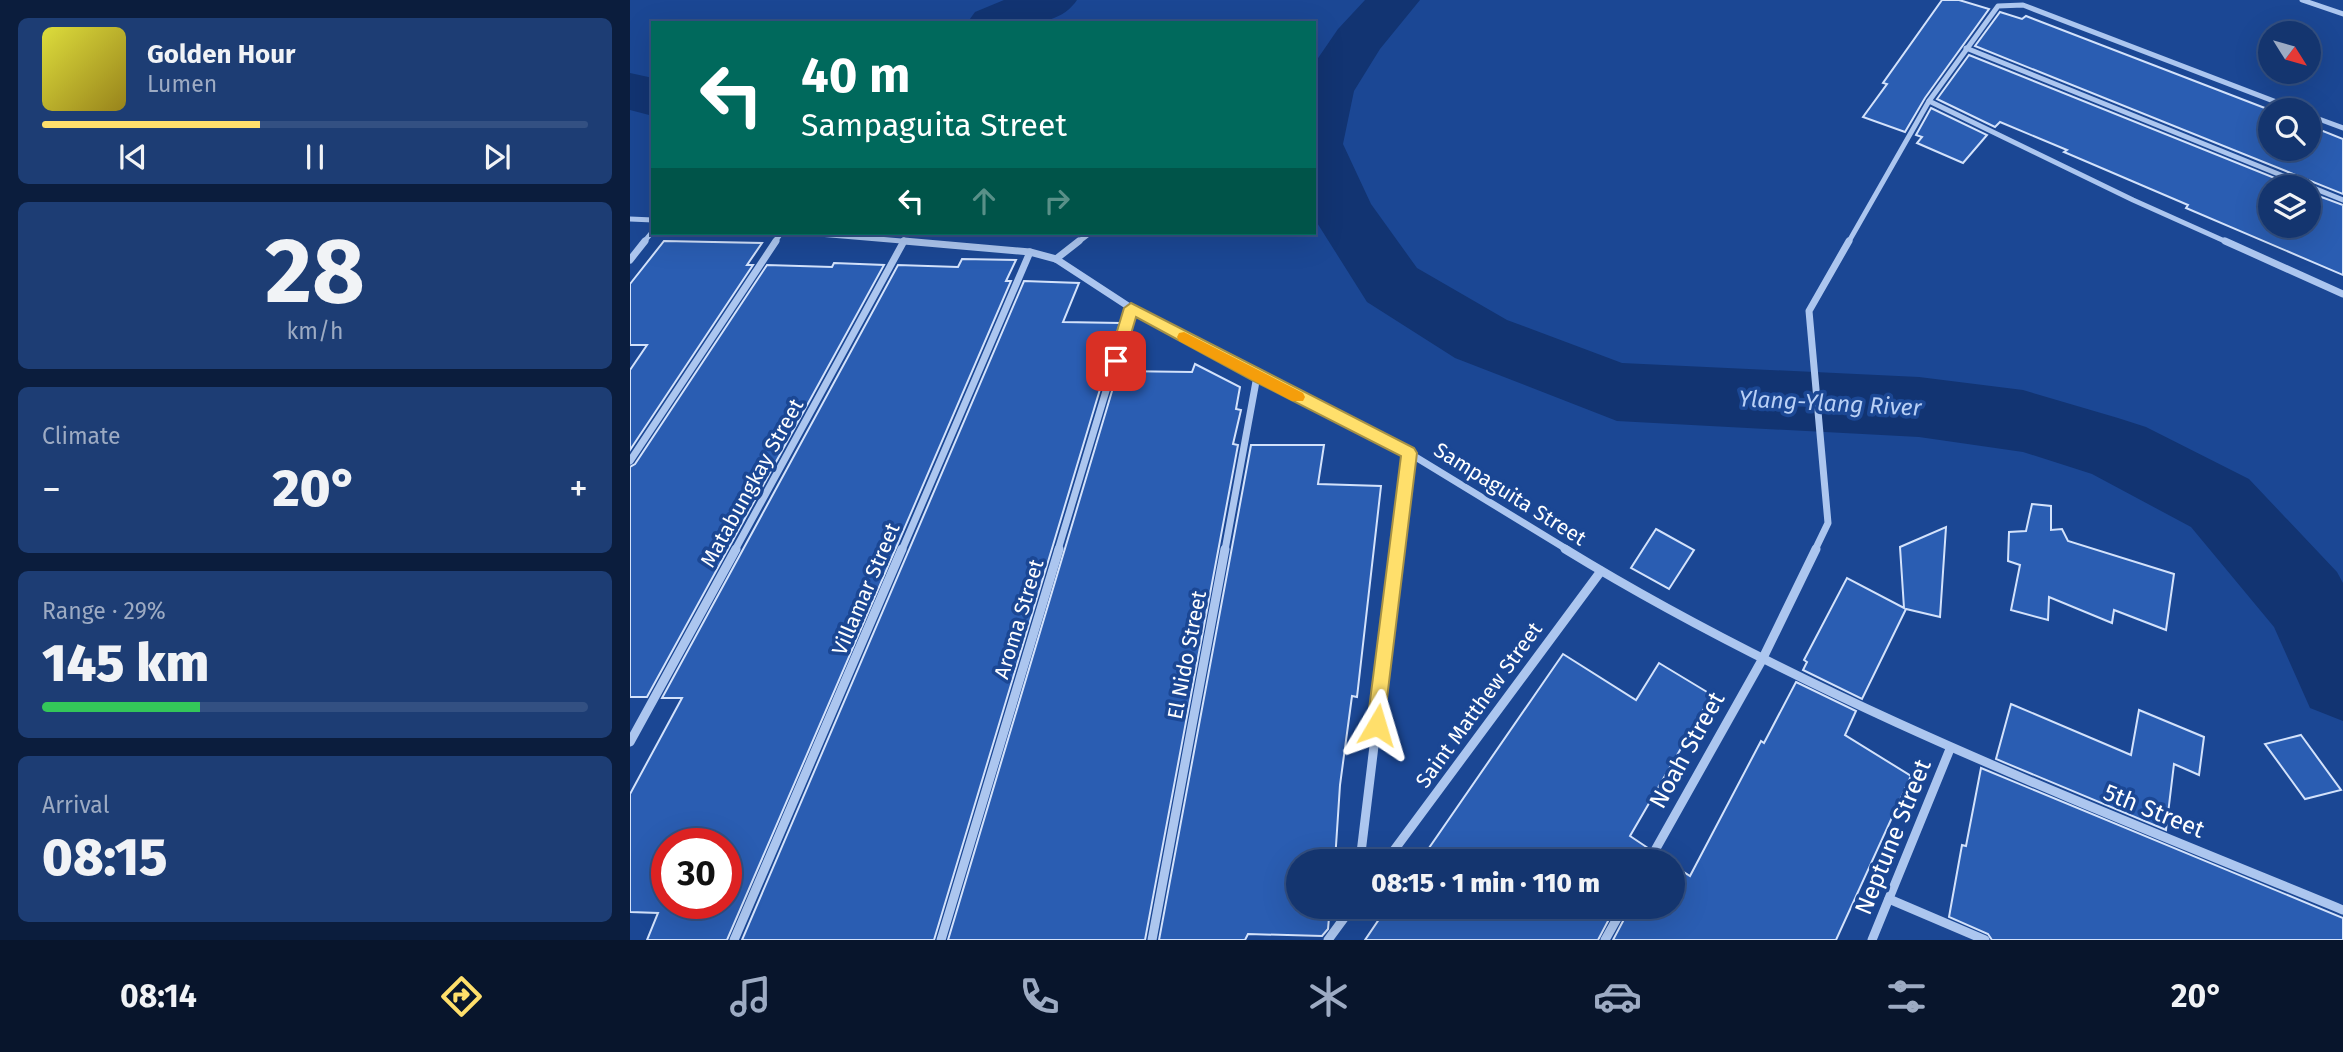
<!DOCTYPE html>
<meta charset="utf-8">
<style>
body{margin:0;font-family:"Fira Sans",sans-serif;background:#1d3d74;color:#f1f3f6;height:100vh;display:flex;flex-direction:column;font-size:26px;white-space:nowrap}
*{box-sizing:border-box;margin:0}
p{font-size:23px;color:#9dabc3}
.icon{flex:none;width:38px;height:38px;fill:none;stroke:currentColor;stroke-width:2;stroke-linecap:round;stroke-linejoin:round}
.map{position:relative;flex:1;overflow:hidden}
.panel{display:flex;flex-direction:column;gap:18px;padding:18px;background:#0b1d3d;width:630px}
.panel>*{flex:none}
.banner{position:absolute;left:21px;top:21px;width:665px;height:214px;border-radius:0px;box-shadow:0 7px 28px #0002,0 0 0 2px #335082;background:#00695c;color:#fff;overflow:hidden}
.needle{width:46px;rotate:127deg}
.controls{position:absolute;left:1628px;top:21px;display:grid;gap:14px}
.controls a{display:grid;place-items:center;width:63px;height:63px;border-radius:50%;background:#14356f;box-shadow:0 7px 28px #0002,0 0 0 2px #335082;font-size:35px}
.speed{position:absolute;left:21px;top:828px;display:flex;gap:14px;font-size:35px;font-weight:700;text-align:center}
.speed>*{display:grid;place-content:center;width:91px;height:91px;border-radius:50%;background:#14356f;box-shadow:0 7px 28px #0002,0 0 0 2px #335082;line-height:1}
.speed .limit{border:10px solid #d22;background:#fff;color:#111}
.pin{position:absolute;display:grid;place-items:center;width:60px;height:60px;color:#fff;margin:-30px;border-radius:14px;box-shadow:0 4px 10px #0006}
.me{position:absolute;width:77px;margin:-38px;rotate:7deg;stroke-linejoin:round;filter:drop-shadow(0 0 5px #0008)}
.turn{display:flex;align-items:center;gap:24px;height:147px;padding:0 35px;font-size:32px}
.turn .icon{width:91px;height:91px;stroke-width:2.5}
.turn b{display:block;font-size:49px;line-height:60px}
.lanes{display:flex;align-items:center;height:66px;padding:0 35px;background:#0003;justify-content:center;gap:35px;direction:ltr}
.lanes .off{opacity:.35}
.big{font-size:52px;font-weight:800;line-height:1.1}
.panel .widget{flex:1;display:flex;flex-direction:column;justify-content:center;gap:10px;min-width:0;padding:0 24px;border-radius:10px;background:#1d3d74}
.panel .dial{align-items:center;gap:0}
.dial b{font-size:91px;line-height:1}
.song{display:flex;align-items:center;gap:21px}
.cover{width:84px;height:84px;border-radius:10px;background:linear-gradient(135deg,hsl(60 70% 55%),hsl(50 70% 35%))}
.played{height:7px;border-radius:4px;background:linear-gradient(90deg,#ffdf6b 40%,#335082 40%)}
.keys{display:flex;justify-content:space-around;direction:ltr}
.heat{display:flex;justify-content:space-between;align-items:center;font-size:38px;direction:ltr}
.charge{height:10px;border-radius:5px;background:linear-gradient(90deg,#34c759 29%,#335082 0)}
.trip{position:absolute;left:656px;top:849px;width:399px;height:70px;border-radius:35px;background:#14356f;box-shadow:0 7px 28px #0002,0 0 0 2px #335082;font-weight:800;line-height:70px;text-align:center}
.dock{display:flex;height:112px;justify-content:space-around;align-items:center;background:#08152c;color:#9dabc3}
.dock .icon{width:49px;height:49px}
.dock .selected{color:#ffdf6b}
.dock b{font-size:32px;color:#f1f3f6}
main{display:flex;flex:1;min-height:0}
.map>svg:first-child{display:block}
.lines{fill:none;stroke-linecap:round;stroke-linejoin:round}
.river{fill:#123472;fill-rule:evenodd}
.building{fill:#2a5db2;stroke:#d3e2fb;stroke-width:2;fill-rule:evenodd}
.street-far2{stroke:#acc6ef;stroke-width:5}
.street-far1{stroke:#acc6ef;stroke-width:7}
.street{stroke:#acc6ef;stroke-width:9}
.route{fill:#ffdf6b;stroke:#a69146;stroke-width:2}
.slow{fill:#f59e0b}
.labels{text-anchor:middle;stroke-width:7;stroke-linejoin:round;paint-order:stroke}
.street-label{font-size:21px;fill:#fff;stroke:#1b4794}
.water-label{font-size:23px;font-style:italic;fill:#b9d0f6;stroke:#1b4794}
.near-street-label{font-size:24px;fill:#fff;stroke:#1b4794}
</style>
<main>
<section class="panel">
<div class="widget">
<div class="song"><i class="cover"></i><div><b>Golden Hour</b><p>Lumen</p></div></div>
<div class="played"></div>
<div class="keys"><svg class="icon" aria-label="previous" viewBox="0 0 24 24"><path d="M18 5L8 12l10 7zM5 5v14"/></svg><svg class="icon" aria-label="pause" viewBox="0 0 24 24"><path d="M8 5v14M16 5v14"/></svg><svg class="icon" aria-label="next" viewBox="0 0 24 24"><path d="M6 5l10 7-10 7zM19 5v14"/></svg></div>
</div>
<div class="widget dial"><b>28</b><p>km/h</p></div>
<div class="widget"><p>Climate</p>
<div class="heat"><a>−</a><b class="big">20°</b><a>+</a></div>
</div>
<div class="widget"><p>Range · 29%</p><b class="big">145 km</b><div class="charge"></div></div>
<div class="widget"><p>Arrival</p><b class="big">08:15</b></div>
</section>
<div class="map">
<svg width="1713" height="940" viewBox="0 0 1713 940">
<rect width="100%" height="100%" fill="#1b4794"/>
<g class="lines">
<g class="river">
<path d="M374 0H447C425 33 372 23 337 23L345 12Z"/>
<polygon points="735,0 790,0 750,49 724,91 713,144 741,204 787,268 877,320 992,363 1289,377 1393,390 1488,418 1516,427 1619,479 1707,572 1713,583 1713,721 1680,708 1644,627 1561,527 1462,474 1393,452 1289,437 987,421 825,358 737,302 684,218 684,64 708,29"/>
<polygon points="0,73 23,78 23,116 0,110"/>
</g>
</g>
<g class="building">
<polygon points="1312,0 1329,0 1359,9 1295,98 1275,132 1233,117 1257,84 1253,83"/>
<polygon points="1370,12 1392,19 1396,16 1640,110 1640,149 1678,149 1678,125 1713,139 1713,194 1345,46"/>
<polygon points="1339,55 1667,187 1640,187 1640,226 1678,226 1678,192 1713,205 1713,275 1556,208 1558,205 1434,152 1437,150 1370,122 1365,127 1307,99"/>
<polygon points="1301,108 1357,135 1333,163 1287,143 1292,137 1286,135"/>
<polygon points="34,241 132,243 117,265 123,265 0,450 0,370 17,345 0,345 0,284"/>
<path d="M332 259 386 260 376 281H381L97 940H17L28 913 0 912V794L52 698H32L268 265 328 267ZM37 844H96V903H37Z"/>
<polygon points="204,263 254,265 17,697 0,697 0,467 5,464 137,265 202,267"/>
<polygon points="394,281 449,283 433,322 490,323 304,940 112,940"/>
<polygon points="565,364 610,387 606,409 611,410 603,444 608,445 515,940 318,940 488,371 562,372"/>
<polygon points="621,445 694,445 688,484 751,486 727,697 722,696 710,785 705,861 668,861 668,906 700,906 698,929 692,936 618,934 615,940 529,940"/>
<polygon points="1402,504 1421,506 1421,530 1432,529 1438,541 1544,574 1536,630 1484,610 1482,623 1419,597 1418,620 1381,610 1390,565 1378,561 1379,532 1396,531"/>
<polygon points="1316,527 1310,617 1276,609 1232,699 1173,670 1177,662 1174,660 1217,578 1274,608 1270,547"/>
<polygon points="1026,529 1064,550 1039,589 1001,568"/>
<polygon points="933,654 1006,700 1029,663 1082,695 1000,836 1018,848 1012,861 790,861"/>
<polygon points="1166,682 1226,711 1215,735 1281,776 1206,940 983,940 1001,906 1043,906 1043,865 1060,876 1131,741 1134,743"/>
<polygon points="1381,704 1501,755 1509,710 1574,737 1569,775 1544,764 1536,830 1366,759"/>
<polygon points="1671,735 1711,790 1675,799 1635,744"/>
<polygon points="1351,768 1713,918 1713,940 1362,940 1358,934 1319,917 1332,845 1336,846"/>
<polygon points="758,906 986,906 968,940 735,940"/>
</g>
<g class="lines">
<g class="street-far2">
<polyline points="1672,0 1713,14"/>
<polyline points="1336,48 1713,200"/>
<polyline points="1678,115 1713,128"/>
<polyline points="0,219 23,220"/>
<polyline points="177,233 295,243"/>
<polyline points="13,243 23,231"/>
<polyline points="144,243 151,233"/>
<polyline points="447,243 460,233"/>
<polyline points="1218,243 1299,101"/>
<polyline points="1599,243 1503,200 1299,101 1368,6 1393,5 1667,110"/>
</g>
<g class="street-far1">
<polyline points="274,241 400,252 426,259 501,308 779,453 938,550"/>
<polyline points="1595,241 1713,294"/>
<polyline points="426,259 449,241"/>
<polyline points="0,260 15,241"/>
<polyline points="0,461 146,241"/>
<polyline points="105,550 274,241"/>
<polyline points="272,550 400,252"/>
<polyline points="428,550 501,308"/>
<polyline points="595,550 627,376"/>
<polyline points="767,550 779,453"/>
<polyline points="1185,550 1198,523 1179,311 1219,241"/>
</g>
<g class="street">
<path d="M935 549C1180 699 1448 801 1713 910"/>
<polyline points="0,742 106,549"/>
<polyline points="730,861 768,549"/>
<polyline points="756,861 971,571"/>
<polyline points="1019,861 1132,660 1186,549"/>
<polyline points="1259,899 1355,940"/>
<polyline points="104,940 272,549"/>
<polyline points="311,940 429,549"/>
<polyline points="522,940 595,549"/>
<polyline points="698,940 723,906"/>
<polyline points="975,940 994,906"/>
<polyline points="1242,940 1320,749"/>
</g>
</g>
<polygon class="route" points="501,303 784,448 787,453 753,731 747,734 740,731 737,725 771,456 622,380 506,317 493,361 491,365 480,365 478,361 494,308"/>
<polygon class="slow" points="554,332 673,393 675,397 673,401 662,401 549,341 547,337 549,333"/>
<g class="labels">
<g class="street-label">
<text transform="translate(122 483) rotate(-61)" y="7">Matabungkay Street</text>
<text transform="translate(880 494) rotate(32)" y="7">Sampaguita Street</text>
<text transform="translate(236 589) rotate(-67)" y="7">Villamar Street</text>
<text transform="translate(389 619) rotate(-73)" y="7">Aroma Street</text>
<text transform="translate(557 655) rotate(-79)" y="7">El Nido Street</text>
<text transform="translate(849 705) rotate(-54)" y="7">Saint Matthew Street</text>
</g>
<g class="water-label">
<text transform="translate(1200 403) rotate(3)" y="8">Ylang-Ylang River</text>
</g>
<g class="near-street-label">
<text transform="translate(1057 750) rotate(-61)" y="8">Noah Street</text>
<text transform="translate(1524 811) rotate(22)" y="8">5th Street</text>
<text transform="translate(1263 837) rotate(-68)" y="8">Neptune Street</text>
</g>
</g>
</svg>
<div class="controls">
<a><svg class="needle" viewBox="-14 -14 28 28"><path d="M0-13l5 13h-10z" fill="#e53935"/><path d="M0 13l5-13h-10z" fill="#9dabc3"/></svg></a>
<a><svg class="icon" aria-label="search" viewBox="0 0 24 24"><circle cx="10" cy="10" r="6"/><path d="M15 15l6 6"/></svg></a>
<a><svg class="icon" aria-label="layers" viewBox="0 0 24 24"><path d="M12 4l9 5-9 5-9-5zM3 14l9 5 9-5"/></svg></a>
</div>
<div class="speed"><div class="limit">30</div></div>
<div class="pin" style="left:486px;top:361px;background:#d93025"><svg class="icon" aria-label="arrive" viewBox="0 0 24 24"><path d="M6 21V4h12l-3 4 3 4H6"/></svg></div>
<svg class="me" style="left:747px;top:725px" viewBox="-20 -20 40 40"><path d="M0-17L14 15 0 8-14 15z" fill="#ffdf6b" stroke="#fff" stroke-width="4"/></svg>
<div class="trip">08:15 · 1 min · 110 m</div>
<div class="banner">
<div class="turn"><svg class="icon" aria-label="left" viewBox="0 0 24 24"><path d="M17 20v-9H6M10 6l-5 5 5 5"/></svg><div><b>40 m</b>Sampaguita Street</div></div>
<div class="lanes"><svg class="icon" aria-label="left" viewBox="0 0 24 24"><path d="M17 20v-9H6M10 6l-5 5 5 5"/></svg><svg class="icon off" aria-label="ahead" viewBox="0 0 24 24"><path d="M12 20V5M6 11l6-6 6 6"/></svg><svg class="icon off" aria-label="right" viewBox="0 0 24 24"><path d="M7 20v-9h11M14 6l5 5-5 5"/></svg></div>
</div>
</div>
</main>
<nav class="dock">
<b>08:14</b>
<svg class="icon selected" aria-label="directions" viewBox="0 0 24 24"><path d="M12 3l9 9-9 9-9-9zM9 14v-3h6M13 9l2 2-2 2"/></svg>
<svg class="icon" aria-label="music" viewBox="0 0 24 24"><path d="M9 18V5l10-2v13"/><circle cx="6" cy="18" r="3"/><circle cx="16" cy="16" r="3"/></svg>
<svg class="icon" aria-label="phone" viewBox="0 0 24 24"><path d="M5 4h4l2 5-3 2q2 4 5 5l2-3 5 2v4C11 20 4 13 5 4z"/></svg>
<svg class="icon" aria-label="climate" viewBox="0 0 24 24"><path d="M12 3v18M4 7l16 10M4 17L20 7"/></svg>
<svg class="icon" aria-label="car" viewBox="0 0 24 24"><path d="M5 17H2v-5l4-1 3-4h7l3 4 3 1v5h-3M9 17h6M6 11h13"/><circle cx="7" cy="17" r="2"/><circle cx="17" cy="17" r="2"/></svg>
<svg class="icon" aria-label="filters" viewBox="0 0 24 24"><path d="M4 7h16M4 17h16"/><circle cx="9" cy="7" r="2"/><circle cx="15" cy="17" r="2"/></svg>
<b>20°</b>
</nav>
